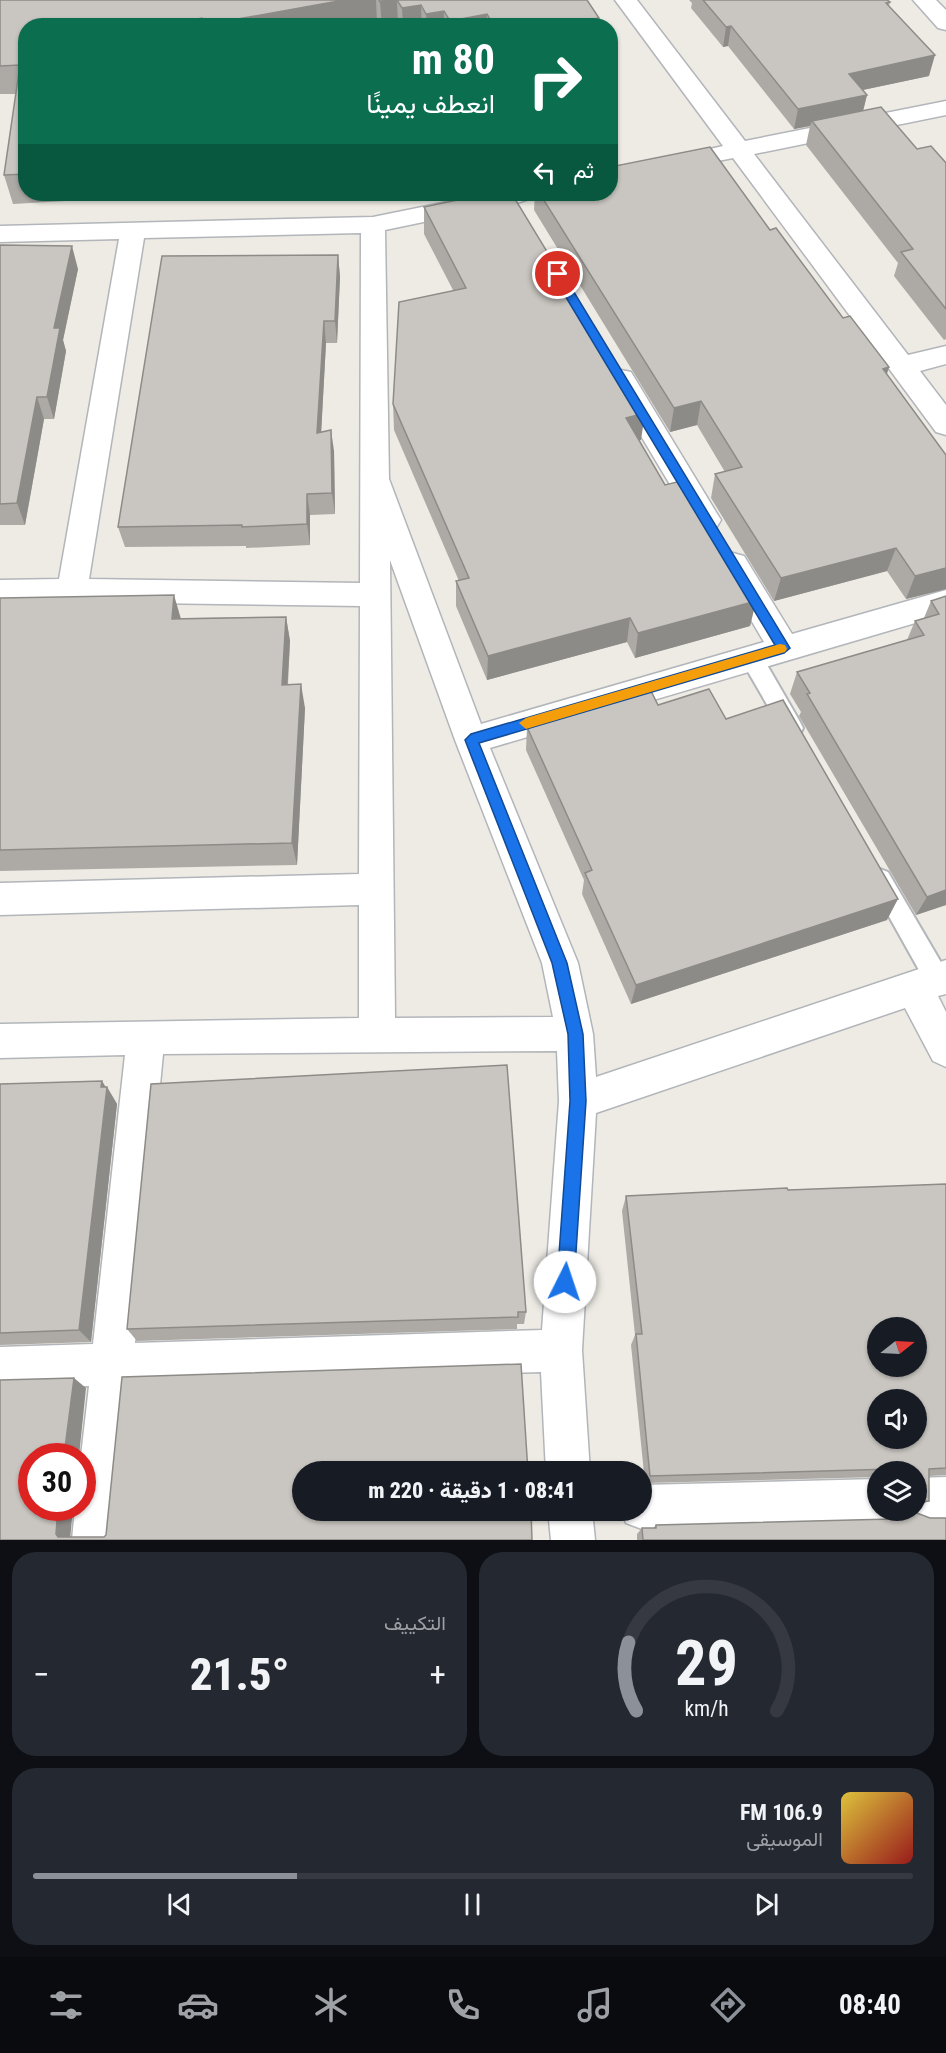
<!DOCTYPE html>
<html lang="ar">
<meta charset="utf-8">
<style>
body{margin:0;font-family:"Roboto Condensed",Vazirmatn,sans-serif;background:#242831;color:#f1f3f6;direction:rtl;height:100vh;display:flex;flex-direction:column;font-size:22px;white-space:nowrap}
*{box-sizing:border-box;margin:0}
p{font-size:20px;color:#9ea1a6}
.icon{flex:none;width:33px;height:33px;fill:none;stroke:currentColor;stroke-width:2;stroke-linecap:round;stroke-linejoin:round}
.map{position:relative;height:1540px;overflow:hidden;direction:ltr}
.drawer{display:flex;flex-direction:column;gap:12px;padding:12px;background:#0d0f14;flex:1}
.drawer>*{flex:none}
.banner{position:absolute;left:18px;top:18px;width:600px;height:183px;border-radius:24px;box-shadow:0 2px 4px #0004;direction:rtl;background:#0b6e4f;color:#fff;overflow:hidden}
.needle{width:39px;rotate:72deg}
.buttons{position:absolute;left:867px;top:1317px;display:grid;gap:12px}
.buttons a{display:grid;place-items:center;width:60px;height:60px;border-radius:50%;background:#171b24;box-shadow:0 2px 4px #0004;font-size:30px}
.speed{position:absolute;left:18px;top:1443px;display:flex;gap:12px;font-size:30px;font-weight:700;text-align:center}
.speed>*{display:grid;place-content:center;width:78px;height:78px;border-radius:50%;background:#171b24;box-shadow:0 2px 4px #0004;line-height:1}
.speed .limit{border:9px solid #d22;background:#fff;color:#111}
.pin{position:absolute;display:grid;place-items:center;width:51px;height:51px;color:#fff;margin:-26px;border:3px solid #fff;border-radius:50%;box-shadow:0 2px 6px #0007}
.me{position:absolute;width:66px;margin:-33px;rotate:4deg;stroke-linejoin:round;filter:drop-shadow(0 0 4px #0008)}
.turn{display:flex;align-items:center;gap:21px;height:126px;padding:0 24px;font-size:27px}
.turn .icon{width:78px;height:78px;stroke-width:2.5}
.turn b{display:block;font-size:42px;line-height:51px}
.then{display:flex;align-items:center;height:57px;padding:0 24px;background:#0003;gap:12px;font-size:22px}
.big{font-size:45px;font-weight:800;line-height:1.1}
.drawer .card{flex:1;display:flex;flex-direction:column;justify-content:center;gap:9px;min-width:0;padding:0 21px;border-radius:24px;background:#242831}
.drawer .dial{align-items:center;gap:0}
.dial svg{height:156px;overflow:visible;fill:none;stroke:#363941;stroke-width:7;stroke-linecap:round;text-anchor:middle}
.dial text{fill:#f1f3f6;stroke:none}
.song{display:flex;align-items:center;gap:18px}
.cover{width:72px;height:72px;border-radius:9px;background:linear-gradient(135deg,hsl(50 70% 55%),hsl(0 70% 35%))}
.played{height:6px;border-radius:3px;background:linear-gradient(90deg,#8c9099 30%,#363941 30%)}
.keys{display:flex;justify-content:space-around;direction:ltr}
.heat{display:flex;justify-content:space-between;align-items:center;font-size:33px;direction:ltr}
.drawer .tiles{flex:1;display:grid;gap:12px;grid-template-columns:1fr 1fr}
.card:last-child{grid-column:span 2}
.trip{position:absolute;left:292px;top:1461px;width:360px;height:60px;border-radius:30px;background:#171b24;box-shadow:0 2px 4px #0004;font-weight:800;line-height:60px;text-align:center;direction:rtl}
.dock{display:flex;height:96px;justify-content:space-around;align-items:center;background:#090b0e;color:#9ea1a6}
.dock .icon{width:42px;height:42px}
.dock .selected{color:#8c9099}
.dock b{font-size:27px;color:#f1f3f6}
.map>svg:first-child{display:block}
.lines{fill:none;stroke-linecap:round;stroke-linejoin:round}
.lane-casing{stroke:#b2b5b9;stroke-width:4}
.street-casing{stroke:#b2b5b9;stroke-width:3}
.lane{fill:#fff;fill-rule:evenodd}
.street{fill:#fff;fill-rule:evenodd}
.wall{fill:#adaaa6}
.shaded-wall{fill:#8d8b87}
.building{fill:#c9c6c1;stroke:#8d8b87;stroke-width:1.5;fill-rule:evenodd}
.route{fill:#1a73e8;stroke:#114b97;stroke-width:1.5}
.slow{fill:#f59e0b}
</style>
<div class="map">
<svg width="946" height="1540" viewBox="0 0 946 1540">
<rect width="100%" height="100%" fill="#eeebe5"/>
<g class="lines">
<defs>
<g id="lane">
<polygon points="751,649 759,651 800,722 803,728 800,734 792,737 784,734 743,663 740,657 743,651"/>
<polygon points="880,869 888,872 946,971 946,988 938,991 929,988 872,886 868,879 872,872"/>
</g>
<g id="street">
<polygon points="615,0 637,0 745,141 946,101 946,115 754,154 908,355 946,346 946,364 920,371 946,405 946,435 936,432 733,158 718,161 710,159 706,154 710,149 723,146"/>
<polygon points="913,0 936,0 946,10 946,30 938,28"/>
<path d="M486 194H532L529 199 520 202 385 230 389 479 481 724 764 642 718 564 722 556 733 553 744 556 792 634 946 590V614L490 748 578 963 593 1034 596 1077 946 960V994L938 996 946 1012V1067L933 1061 905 1008 596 1113 582 1350 590 1472H546L541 1372 131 1385 116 1540H72L75 1508H82L81 1456 89 1386 0 1389V1347L93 1344 125 1055 0 1058V1024L359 1018V905L0 915V883L359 874 360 606 72 602 0 604V580L59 579 119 239 0 242V226L373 217ZM361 233 360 583 89 579 144 238ZM390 560 455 740 542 963 553 1017 395 1018ZM557 1051 559 1101 542 1330 135 1343 163 1054Z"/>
<polygon points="621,370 631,372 716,512 721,520 716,528 706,531 696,528 607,379 611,372"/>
<polygon points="946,1477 946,1521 916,1522 900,1516 898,1510 916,1510 916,1478"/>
<polygon points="878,1479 878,1510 896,1510 894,1517 878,1523 642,1529 626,1523 621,1510 642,1510 642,1485"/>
<polygon points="548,1510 592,1510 595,1540 551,1540"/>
</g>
</defs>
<use href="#lane" class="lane-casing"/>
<use href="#street" class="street-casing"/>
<use href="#lane" class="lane"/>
<use href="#street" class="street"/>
</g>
<g class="wall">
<polygon points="0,0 587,0 599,26 379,26 377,23 361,26 26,26 26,194 269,194 269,196 153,198 152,196 13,204 4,175 16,94 0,94"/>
<polygon points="689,0 887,0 890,2 889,6 929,76 862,90 867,95 863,111 917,149 946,163 946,339 944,340 894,276 898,263 806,145 810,126 794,129 728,46 723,47 691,8 692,3"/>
<polygon points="535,194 610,194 770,230 843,318 887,374 946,455 946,589 906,599 887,571 774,601 711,498 715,474 725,472 697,425 670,432 534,210"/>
<polygon points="424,207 641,440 639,440 665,485 756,601 750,626 635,658 627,642 487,680 456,606 456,581 459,581 394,430 393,404 453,290 424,234"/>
<polygon points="0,245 78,269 63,340 66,351 54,419 44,419 25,525 0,525"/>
<polygon points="338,255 340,277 337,343 326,343 321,432 334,451 335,514 310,515 310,545 246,548 246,546 125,547 118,527"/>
<polygon points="946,596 946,905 916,915 799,716 801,712 790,694 797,672 907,640 915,621 924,618 931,601"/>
<polygon points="0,598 181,618 286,617 290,641 288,685 305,708 297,865 0,871"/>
<polygon points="658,705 726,719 887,920 631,1004 582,894 584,880 526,750 527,727"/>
<polygon points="0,1084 107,1087 117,1104 91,1342 0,1345"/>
<polygon points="946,1184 946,1475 929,1476 929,1501 916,1507 916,1472 878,1472 878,1477 645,1483 631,1345 635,1335 622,1211 626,1196"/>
<polygon points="526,1312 524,1324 517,1324 517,1329 137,1341 127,1329"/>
<polygon points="906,1510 913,1510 914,1512 930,1518 946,1540 637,1540 637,1534 642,1528 653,1528 656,1525 892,1519 895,1518 897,1514"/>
</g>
<g class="shaded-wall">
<polygon points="344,0 376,0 377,23 361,26 205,26 205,25"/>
<polygon points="391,0 397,0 398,26 382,26 380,2"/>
<polygon points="421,5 422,26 403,26 402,8"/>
<polygon points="444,11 444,26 427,26 426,14"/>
<polygon points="487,14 486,26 450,26 450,21"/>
<polygon points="202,18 203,26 159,26"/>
<polygon points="599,18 599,26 558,26"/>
<polygon points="731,26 728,46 723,47 726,27"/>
<polygon points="935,55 929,76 844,94 849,74"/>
<polygon points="867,95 862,115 812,121 810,126 794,129 798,109"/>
<polygon points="72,246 78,269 63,340 66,351 54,419 47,397 54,328"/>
<polygon points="338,255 340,277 337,343 335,321"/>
<polygon points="324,321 326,343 320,454 317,433"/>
<polygon points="889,367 882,391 883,369"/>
<polygon points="37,397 44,419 25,525 17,503"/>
<polygon points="701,401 697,425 670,432 674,408"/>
<polygon points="645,413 641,440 623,444 626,418"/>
<polygon points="331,430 334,451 335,514 332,493"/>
<polygon points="307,494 310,515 310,545 307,524"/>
<polygon points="896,548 887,571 774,601 781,578"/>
<polygon points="946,568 946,589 906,599 915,576"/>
<polygon points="174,595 181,619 172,619"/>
<polygon points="756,601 750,626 635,658 638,633"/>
<polygon points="286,617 290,641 286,708 282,685"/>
<polygon points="630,618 627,642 487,680 488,656"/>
<polygon points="301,684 305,708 297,865 292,843"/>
<polygon points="946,890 946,905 916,915 927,897"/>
<polygon points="898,899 887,920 631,1004 636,985"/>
<polygon points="102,1081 107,1089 107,1087 117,1104 91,1342 79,1330"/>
<polygon points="74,1378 86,1388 79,1456 66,1456 65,1448"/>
<polygon points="58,1508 74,1508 73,1508 70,1540 58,1537 56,1534"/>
</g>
<g class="building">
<polygon points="0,0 344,0 205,25 202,18 159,26 26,26 26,174 4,175 20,65 0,66"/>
<polygon points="379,0 391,0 380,2"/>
<polygon points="397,0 587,0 599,18 558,26 494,26 487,14 450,21 444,11 426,14 421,5 402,8"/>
<polygon points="703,0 887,0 890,2 886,3 935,55 849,74 867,95 798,109 731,26 726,27"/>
<polygon points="881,107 917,149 931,146 946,163 946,309 901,252 913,249 812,121"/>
<polygon points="710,147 770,230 776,228 843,318 850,316 889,367 883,369 946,455 946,568 915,576 896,548 781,578 715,474 742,467 701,401 674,408 540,194 610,194 610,167"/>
<polygon points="486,194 512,194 645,413 626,418 665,485 685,480 756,601 638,633 630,618 488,656 456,581 469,578 393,404 399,302 466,288 424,207"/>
<polygon points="0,245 72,246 54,328 60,328 47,397 37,397 17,503 0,504"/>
<polygon points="338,255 335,321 324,321 317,433 331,430 332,493 307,494 307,524 242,527 242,525 118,527 162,256"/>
<polygon points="174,595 172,619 286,617 282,685 301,684 292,843 0,850 0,598"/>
<polygon points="946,596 946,890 927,897 807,694 810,693 797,672 924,635 915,621 939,614 931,601"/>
<polygon points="709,689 726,719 783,700 898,899 636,985 585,873 592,870 527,727 651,691 658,705"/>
<polygon points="507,1065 526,1312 518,1312 518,1317 127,1329 151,1084"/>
<polygon points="102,1081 101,1087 107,1087 79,1330 0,1333 0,1084"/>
<path d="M946 1184V1468L929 1469V1501L916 1502V1472H894L892 1469 650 1476 636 1334H642L626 1196 787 1188 788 1190ZM878 1328H916V1366H878ZM878 1400H916V1438H878Z"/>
<polygon points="521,1364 528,1472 303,1472 303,1510 531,1510 532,1540 0,1540 0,1380 74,1378 65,1448 66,1456 32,1456 32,1508 58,1508 56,1534 58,1537 104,1537 106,1535 122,1377"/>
<polygon points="910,1510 913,1510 914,1512 930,1518 946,1518 946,1540 643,1540 642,1528 656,1528 656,1525 892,1519 909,1513"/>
</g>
<polygon class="route" points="558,271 563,274 790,648 784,653 479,743 567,963 583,1034 586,1101 574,1282 571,1288 565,1291 559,1288 557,1282 570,1101 568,1034 552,963 465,740 471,734 775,645 552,274"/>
<polygon class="slow" points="780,644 785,645 787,649 785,652 526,729 519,723 526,718"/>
</svg>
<div class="buttons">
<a><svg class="needle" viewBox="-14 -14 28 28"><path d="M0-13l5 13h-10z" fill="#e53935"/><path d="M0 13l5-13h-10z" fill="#9ea1a6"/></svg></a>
<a><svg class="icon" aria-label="sound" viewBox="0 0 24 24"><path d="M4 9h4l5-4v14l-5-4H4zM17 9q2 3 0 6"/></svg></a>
<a><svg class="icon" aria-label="layers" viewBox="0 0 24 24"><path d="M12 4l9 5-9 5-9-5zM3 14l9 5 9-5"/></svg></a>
</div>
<div class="speed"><div class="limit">30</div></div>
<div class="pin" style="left:558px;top:274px;background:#d93025"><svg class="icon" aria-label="arrive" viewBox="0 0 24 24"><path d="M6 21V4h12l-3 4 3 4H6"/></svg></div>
<svg class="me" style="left:565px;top:1282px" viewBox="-20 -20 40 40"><circle r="19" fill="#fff"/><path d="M0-13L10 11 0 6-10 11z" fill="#1a73e8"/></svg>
<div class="trip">08:41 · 1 دقيقة · 220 m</div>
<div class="banner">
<div class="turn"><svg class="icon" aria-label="right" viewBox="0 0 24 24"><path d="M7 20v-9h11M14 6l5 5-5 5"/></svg><div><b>80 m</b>انعطف يمينًا</div></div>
<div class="then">ثم<svg class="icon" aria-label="left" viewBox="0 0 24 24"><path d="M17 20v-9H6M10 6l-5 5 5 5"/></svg></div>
</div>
</div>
<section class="drawer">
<div class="tiles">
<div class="card dial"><svg viewBox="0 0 100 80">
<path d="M14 69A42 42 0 1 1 86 69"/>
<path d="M14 69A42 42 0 0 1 10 34" stroke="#8c9099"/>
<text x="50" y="56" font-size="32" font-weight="700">29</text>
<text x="50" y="72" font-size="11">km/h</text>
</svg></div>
<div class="card"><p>التكييف</p>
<div class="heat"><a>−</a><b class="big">21.5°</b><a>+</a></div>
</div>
<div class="card">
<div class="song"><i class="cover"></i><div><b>106.9 FM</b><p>الموسيقى</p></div></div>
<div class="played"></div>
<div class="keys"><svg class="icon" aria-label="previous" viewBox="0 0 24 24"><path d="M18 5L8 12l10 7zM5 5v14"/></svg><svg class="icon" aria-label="pause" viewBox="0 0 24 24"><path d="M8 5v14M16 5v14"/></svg><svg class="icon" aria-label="next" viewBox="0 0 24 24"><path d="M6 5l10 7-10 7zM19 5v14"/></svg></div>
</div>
</div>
</section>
<nav class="dock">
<b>08:40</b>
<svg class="icon selected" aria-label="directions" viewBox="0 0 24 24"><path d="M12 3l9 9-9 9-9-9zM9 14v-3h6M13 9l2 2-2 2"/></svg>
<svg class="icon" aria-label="music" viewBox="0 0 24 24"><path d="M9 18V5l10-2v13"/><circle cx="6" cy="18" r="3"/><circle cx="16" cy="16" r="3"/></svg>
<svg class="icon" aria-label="phone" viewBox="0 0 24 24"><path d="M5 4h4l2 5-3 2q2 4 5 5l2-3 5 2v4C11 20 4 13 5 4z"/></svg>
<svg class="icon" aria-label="climate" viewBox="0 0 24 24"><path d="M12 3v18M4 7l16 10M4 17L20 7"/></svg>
<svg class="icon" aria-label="car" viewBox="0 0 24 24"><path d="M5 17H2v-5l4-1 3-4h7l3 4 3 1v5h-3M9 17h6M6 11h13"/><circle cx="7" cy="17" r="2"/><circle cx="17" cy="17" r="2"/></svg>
<svg class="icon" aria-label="filters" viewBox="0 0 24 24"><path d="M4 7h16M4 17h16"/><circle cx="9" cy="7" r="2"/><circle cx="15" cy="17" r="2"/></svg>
</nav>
